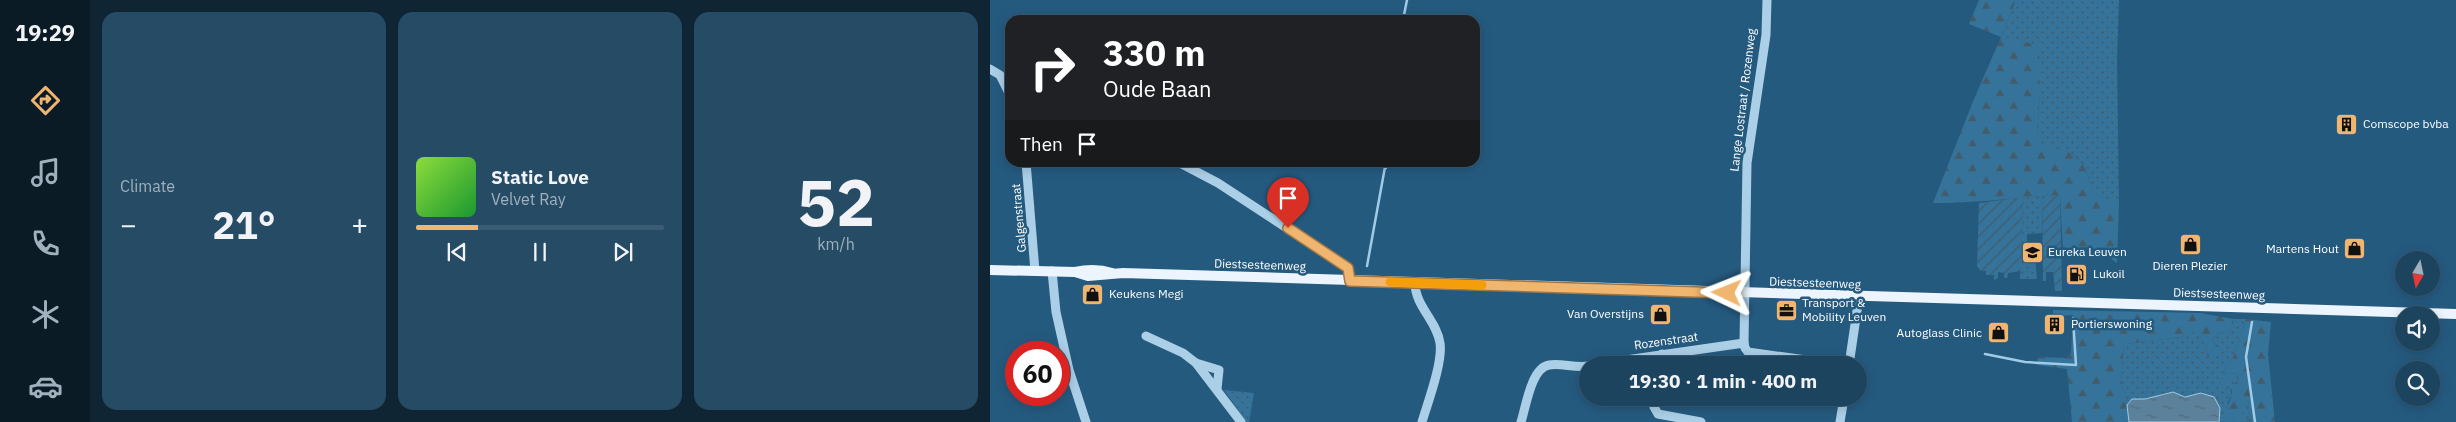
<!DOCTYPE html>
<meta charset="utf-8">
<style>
body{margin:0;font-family:"IBM Plex Sans",sans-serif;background:#254b65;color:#f1f3f6;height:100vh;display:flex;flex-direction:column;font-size:19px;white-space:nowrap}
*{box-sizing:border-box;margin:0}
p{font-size:16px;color:#a0b0bd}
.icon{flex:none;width:28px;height:28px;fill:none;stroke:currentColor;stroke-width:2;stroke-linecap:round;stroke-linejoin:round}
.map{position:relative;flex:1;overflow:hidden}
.details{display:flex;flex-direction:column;gap:12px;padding:12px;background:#0f2534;width:900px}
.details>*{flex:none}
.top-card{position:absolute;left:15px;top:15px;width:475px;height:152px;border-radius:15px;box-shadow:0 2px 12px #0003,0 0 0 1px #3a5c74;background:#202124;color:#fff;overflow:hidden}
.needle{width:32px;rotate:189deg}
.controls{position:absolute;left:1405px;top:251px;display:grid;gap:10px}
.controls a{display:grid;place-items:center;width:45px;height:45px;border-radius:50%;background:#1c445f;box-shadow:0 2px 12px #0003,0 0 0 1px #3a5c74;font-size:25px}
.speed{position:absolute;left:15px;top:341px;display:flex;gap:10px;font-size:25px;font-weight:700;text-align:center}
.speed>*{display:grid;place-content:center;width:65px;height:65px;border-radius:50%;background:#1c445f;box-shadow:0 2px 12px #0003,0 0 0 1px #3a5c74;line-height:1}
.speed .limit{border:8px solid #d22;background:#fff;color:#111}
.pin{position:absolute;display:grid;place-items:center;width:42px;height:42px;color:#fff;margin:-51px -21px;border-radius:50% 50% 50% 0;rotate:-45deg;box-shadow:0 0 5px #0007}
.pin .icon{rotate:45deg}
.me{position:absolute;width:55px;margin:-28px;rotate:272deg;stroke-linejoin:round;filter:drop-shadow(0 0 4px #0008)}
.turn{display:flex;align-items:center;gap:18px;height:105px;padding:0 15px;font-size:22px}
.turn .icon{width:65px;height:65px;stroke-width:2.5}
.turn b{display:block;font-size:35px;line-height:42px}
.then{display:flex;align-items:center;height:48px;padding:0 15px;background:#0003;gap:10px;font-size:19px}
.big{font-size:38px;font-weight:800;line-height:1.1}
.details .card{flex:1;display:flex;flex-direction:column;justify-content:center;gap:8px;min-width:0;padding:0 18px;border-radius:15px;background:#254b65}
.details .dial{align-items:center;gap:0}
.dial b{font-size:65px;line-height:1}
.song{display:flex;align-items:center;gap:15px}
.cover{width:60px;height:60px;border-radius:8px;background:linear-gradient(135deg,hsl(90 70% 55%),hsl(130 70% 35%))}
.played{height:5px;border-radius:2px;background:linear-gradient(90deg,#f0b66f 25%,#3a5c74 25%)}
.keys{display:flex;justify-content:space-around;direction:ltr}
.heat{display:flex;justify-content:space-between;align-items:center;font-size:28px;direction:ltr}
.details .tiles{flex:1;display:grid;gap:12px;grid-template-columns:repeat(3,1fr)}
.trip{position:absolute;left:589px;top:356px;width:288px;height:50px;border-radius:25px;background:#1c445f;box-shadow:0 2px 12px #0003,0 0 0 1px #3a5c74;font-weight:800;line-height:50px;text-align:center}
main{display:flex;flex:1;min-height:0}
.tab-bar{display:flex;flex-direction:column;width:90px;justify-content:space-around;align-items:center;background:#0b1b26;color:#a0b0bd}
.tab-bar .icon{width:35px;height:35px}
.tab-bar .on{color:#f0b66f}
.tab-bar b{font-size:22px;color:#f1f3f6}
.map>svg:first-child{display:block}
.grass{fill:url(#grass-dots)}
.forest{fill:url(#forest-firs)}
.garden{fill:url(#garden-furrows)}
.water{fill:url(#water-ripples);stroke:#9fcbe7}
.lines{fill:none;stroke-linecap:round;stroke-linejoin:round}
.stream{stroke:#9fcbe7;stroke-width:2.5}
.minor{stroke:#abcfe6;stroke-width:9}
.major{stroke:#ecf5fd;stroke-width:10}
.route-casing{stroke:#9c7648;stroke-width:12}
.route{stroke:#f0b66f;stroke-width:9}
.slow{stroke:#f59e0b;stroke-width:9}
.labels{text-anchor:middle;stroke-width:5;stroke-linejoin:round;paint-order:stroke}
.street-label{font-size:12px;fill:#fff;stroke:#255a7f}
.poi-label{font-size:12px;fill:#fff;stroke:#255a7f;text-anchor:start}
</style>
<main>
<nav class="tab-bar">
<b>19:29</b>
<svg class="icon on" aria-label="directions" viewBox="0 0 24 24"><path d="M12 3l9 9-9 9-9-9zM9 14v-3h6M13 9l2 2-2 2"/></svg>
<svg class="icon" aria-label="music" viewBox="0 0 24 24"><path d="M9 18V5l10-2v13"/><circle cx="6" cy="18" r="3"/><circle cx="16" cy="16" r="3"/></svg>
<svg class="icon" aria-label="phone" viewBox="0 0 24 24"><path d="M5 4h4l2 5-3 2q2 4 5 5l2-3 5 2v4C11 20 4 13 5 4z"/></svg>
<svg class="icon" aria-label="climate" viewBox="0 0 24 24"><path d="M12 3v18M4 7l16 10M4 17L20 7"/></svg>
<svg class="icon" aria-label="car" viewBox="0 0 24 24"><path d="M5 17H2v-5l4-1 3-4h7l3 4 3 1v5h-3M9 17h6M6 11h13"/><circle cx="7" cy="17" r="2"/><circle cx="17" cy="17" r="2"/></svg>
</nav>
<section class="details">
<div class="tiles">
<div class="card"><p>Climate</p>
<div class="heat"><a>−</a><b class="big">21°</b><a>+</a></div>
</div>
<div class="card">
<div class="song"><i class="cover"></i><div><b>Static Love</b><p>Velvet Ray</p></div></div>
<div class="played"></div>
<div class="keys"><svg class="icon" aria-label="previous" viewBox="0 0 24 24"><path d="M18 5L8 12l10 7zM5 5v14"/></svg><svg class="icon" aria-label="pause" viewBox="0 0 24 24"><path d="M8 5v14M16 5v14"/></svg><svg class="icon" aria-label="next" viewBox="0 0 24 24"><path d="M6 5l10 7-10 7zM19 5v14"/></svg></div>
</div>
<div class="card dial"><b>52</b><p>km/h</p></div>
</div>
</section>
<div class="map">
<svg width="1466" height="422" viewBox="0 0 1466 422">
<defs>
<pattern id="grass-dots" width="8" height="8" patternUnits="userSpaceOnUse" patternTransform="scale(1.25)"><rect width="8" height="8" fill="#35739a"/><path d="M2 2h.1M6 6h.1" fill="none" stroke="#435c6b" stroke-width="1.8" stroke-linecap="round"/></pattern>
<pattern id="forest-firs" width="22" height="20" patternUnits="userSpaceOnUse" patternTransform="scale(1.25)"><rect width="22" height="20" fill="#35739a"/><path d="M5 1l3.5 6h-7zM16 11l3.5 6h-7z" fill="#435c6b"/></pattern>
<pattern id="garden-furrows" width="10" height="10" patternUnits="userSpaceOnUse" patternTransform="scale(1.25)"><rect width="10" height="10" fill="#35739a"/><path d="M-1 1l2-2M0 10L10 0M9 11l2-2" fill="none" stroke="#435c6b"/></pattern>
<pattern id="water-ripples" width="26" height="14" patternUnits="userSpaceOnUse" patternTransform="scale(1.25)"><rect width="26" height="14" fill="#5c829b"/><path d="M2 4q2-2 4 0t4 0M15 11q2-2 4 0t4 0" fill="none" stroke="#556a77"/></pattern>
</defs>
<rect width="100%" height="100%" fill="#255a7f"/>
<g class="grass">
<path d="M1026 0H1129L1127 61 1129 203 1104 194C1092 155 1090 155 1051 144L1047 134 1050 94 1011 37Z"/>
<polygon points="1052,196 1052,233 1037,234 1037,243 1049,243 1050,255 1045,256 1047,279 1030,279 1033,197"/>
<polygon points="1243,319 1256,319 1243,358 1236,365 1234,377 1229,383 1233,388 1239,373 1247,374 1249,382 1240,390 1242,395 1237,404 1258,400 1260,419 1256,422 1229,422 1230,416 1211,393 1199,397 1183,392 1175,393 1159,399 1142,399 1138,403 1131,382 1134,344 1191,337 1206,330 1215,346 1218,357 1229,347 1222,341 1227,334 1240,331"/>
<polygon points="234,390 264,393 259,422 256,422"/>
</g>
<g class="forest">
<path d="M989 0H1026L1011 37 1049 45 1050 94 1047 134 1052 144C1090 155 1092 156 1104 194L1129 203 1127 263C1105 247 1100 243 1073 252L1070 195C1028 197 986 203 943 203L984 99 1011 37 979 24Z"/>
<polygon points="1063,310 1210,313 1243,319 1240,331 1227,334 1222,341 1233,352 1218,357 1215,346 1206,331 1191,337 1134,344 1131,382 1138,403 1139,422 1082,422 1077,369 1047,365 1048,357 1077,358 1081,353 1083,315 1063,316"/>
<polygon points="1256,319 1281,322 1278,354 1285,422 1256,422 1260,419 1258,400 1256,400 1256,408 1247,422 1239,421 1235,414 1242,395 1241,384 1249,381 1247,374 1239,373 1238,385 1233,388 1229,383 1234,377 1236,365 1243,358"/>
</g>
<g class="garden">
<polygon points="1070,195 1072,291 1065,291 1063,272 1056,272 1056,281 1053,281 1052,196"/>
<polygon points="1033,197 1031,271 1018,273 1017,278 1014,278 1014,273 1008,272 1008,278 1004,280 1004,275 996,275 996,271 991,271 987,266 989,203"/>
</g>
<polygon class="water" points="1183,392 1195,397 1211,393 1224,397 1230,408 1229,422 1139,422 1137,405 1142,399 1155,399"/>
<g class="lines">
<g class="stream">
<polyline points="413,20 417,0"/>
<polyline points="389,162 396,168"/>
<polyline points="377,266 395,167"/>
<polyline points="1262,322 1256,357 1265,422"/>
<polyline points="995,354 1035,362 1086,365 1083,318"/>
</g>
<g class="minor">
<polyline points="0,69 10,75 20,95"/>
<polyline points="36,162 45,271"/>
<polyline points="188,162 228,183 358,268 360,281"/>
<polyline points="62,271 66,312 79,370 96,422"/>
<path d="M425 283C425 306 447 321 450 343 453 362 438 402 432 422"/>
<polyline points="156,336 193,353 206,363 251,422"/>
<polyline points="754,343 757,163 776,35 777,0"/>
<polyline points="206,363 229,370 227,389"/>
<polyline points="601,365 754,343 755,348 758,352 852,365"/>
<polyline points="670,365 672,354"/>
<polyline points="859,365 869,297"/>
<polyline points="665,398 664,407 668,414 711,422"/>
<path d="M531 422C536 407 541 368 559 365 571 363 585 368 598 366"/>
<polyline points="850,422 854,398"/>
</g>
<g class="major">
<path d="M0 270 85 272C99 269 109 269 122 273"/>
<polyline points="85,272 98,276 133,273 1466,314"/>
</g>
</g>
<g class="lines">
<defs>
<polyline id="route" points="298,228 358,268 360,281 737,293"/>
</defs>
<use href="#route" class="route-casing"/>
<use href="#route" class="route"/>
<polyline class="slow" points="400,282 492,285"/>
</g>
<defs>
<symbol id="building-square" viewBox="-11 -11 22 22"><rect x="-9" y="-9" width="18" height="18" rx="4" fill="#f0b66f" stroke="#255a7f"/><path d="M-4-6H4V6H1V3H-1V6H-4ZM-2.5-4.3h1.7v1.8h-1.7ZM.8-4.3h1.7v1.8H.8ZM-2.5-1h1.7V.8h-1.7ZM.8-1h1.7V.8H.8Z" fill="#111"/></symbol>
<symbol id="shop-square" viewBox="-11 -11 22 22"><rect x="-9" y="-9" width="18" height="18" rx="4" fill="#f0b66f" stroke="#255a7f"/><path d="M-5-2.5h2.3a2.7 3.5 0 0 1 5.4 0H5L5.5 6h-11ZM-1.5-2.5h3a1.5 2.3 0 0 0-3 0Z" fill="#111"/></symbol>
<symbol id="school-square" viewBox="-11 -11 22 22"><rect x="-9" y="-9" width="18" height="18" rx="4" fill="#f0b66f" stroke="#255a7f"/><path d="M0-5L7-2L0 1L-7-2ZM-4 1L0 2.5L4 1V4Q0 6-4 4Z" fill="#111"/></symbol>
<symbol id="fuel-square" viewBox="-11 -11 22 22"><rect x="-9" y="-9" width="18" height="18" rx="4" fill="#f0b66f" stroke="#255a7f"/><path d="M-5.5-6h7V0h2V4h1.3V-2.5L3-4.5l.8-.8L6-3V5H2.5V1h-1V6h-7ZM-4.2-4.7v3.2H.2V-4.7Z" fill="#111"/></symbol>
<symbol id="office-square" viewBox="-11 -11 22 22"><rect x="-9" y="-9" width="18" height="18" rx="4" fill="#f0b66f" stroke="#255a7f"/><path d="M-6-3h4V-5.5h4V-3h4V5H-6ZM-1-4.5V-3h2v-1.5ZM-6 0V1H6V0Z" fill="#111"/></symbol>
</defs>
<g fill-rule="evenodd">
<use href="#building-square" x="1344" y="112" width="25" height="25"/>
<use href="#shop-square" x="1188" y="232" width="25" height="25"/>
<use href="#shop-square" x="1352" y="236" width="25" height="25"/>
<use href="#school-square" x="1030" y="240" width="25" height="25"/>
<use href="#fuel-square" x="1074" y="262" width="25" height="25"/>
<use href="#shop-square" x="90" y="282" width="25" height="25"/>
<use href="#office-square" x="784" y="298" width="25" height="25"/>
<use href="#shop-square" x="658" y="302" width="25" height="25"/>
<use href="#building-square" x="1052" y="312" width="25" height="25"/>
<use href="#shop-square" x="996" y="320" width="25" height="25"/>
</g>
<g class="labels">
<g class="street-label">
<text transform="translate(753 100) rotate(-83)" y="4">Lange Lostraat / Rozenweg</text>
<text transform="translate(29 218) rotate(-95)" y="4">Galgenstraat</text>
<text transform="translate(270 265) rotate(2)" y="4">Diestsesteenweg</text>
<text transform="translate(825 283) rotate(2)" y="4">Diestsesteenweg</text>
<text transform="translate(1229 294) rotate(2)" y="4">Diestsesteenweg</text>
<text transform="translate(676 341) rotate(-8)" y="4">Rozenstraat</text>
</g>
<g class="poi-label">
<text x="1373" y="128">Comscope bvba</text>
<text x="1349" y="253" text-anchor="end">Martens Hout</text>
<text x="1058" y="256">Eureka Leuven</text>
<text x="1200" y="270" text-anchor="middle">Dieren Plezier</text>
<text x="1103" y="278">Lukoil</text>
<text x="119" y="298">Keukens Megi</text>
<text x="812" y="307">Transport &amp;<tspan x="812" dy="14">Mobility Leuven</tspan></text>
<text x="654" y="318" text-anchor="end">Van Overstijns</text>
<text x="1081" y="328">Portierswoning</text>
<text x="992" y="337" text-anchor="end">Autoglass Clinic</text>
</g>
</g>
</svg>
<div class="controls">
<a><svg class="needle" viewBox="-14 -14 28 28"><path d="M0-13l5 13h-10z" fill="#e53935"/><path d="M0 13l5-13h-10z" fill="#a0b0bd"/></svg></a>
<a><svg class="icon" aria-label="sound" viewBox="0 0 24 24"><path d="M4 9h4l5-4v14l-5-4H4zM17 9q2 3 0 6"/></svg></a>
<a><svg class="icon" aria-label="search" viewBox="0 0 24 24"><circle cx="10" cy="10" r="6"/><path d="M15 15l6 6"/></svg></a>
</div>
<div class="speed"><div class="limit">60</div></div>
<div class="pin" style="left:298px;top:228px;background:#d93025"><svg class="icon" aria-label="arrive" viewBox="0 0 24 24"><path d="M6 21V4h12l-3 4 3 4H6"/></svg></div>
<svg class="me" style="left:737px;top:293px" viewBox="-20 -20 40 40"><path d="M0-17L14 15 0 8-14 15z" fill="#f0b66f" stroke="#fff" stroke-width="4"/></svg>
<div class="trip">19:30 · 1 min · 400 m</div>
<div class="top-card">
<div class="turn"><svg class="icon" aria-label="right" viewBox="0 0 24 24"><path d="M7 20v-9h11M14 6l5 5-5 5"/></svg><div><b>330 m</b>Oude Baan</div></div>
<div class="then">Then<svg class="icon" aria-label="arrive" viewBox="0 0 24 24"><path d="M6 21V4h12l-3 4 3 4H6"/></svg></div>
</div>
</div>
</main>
